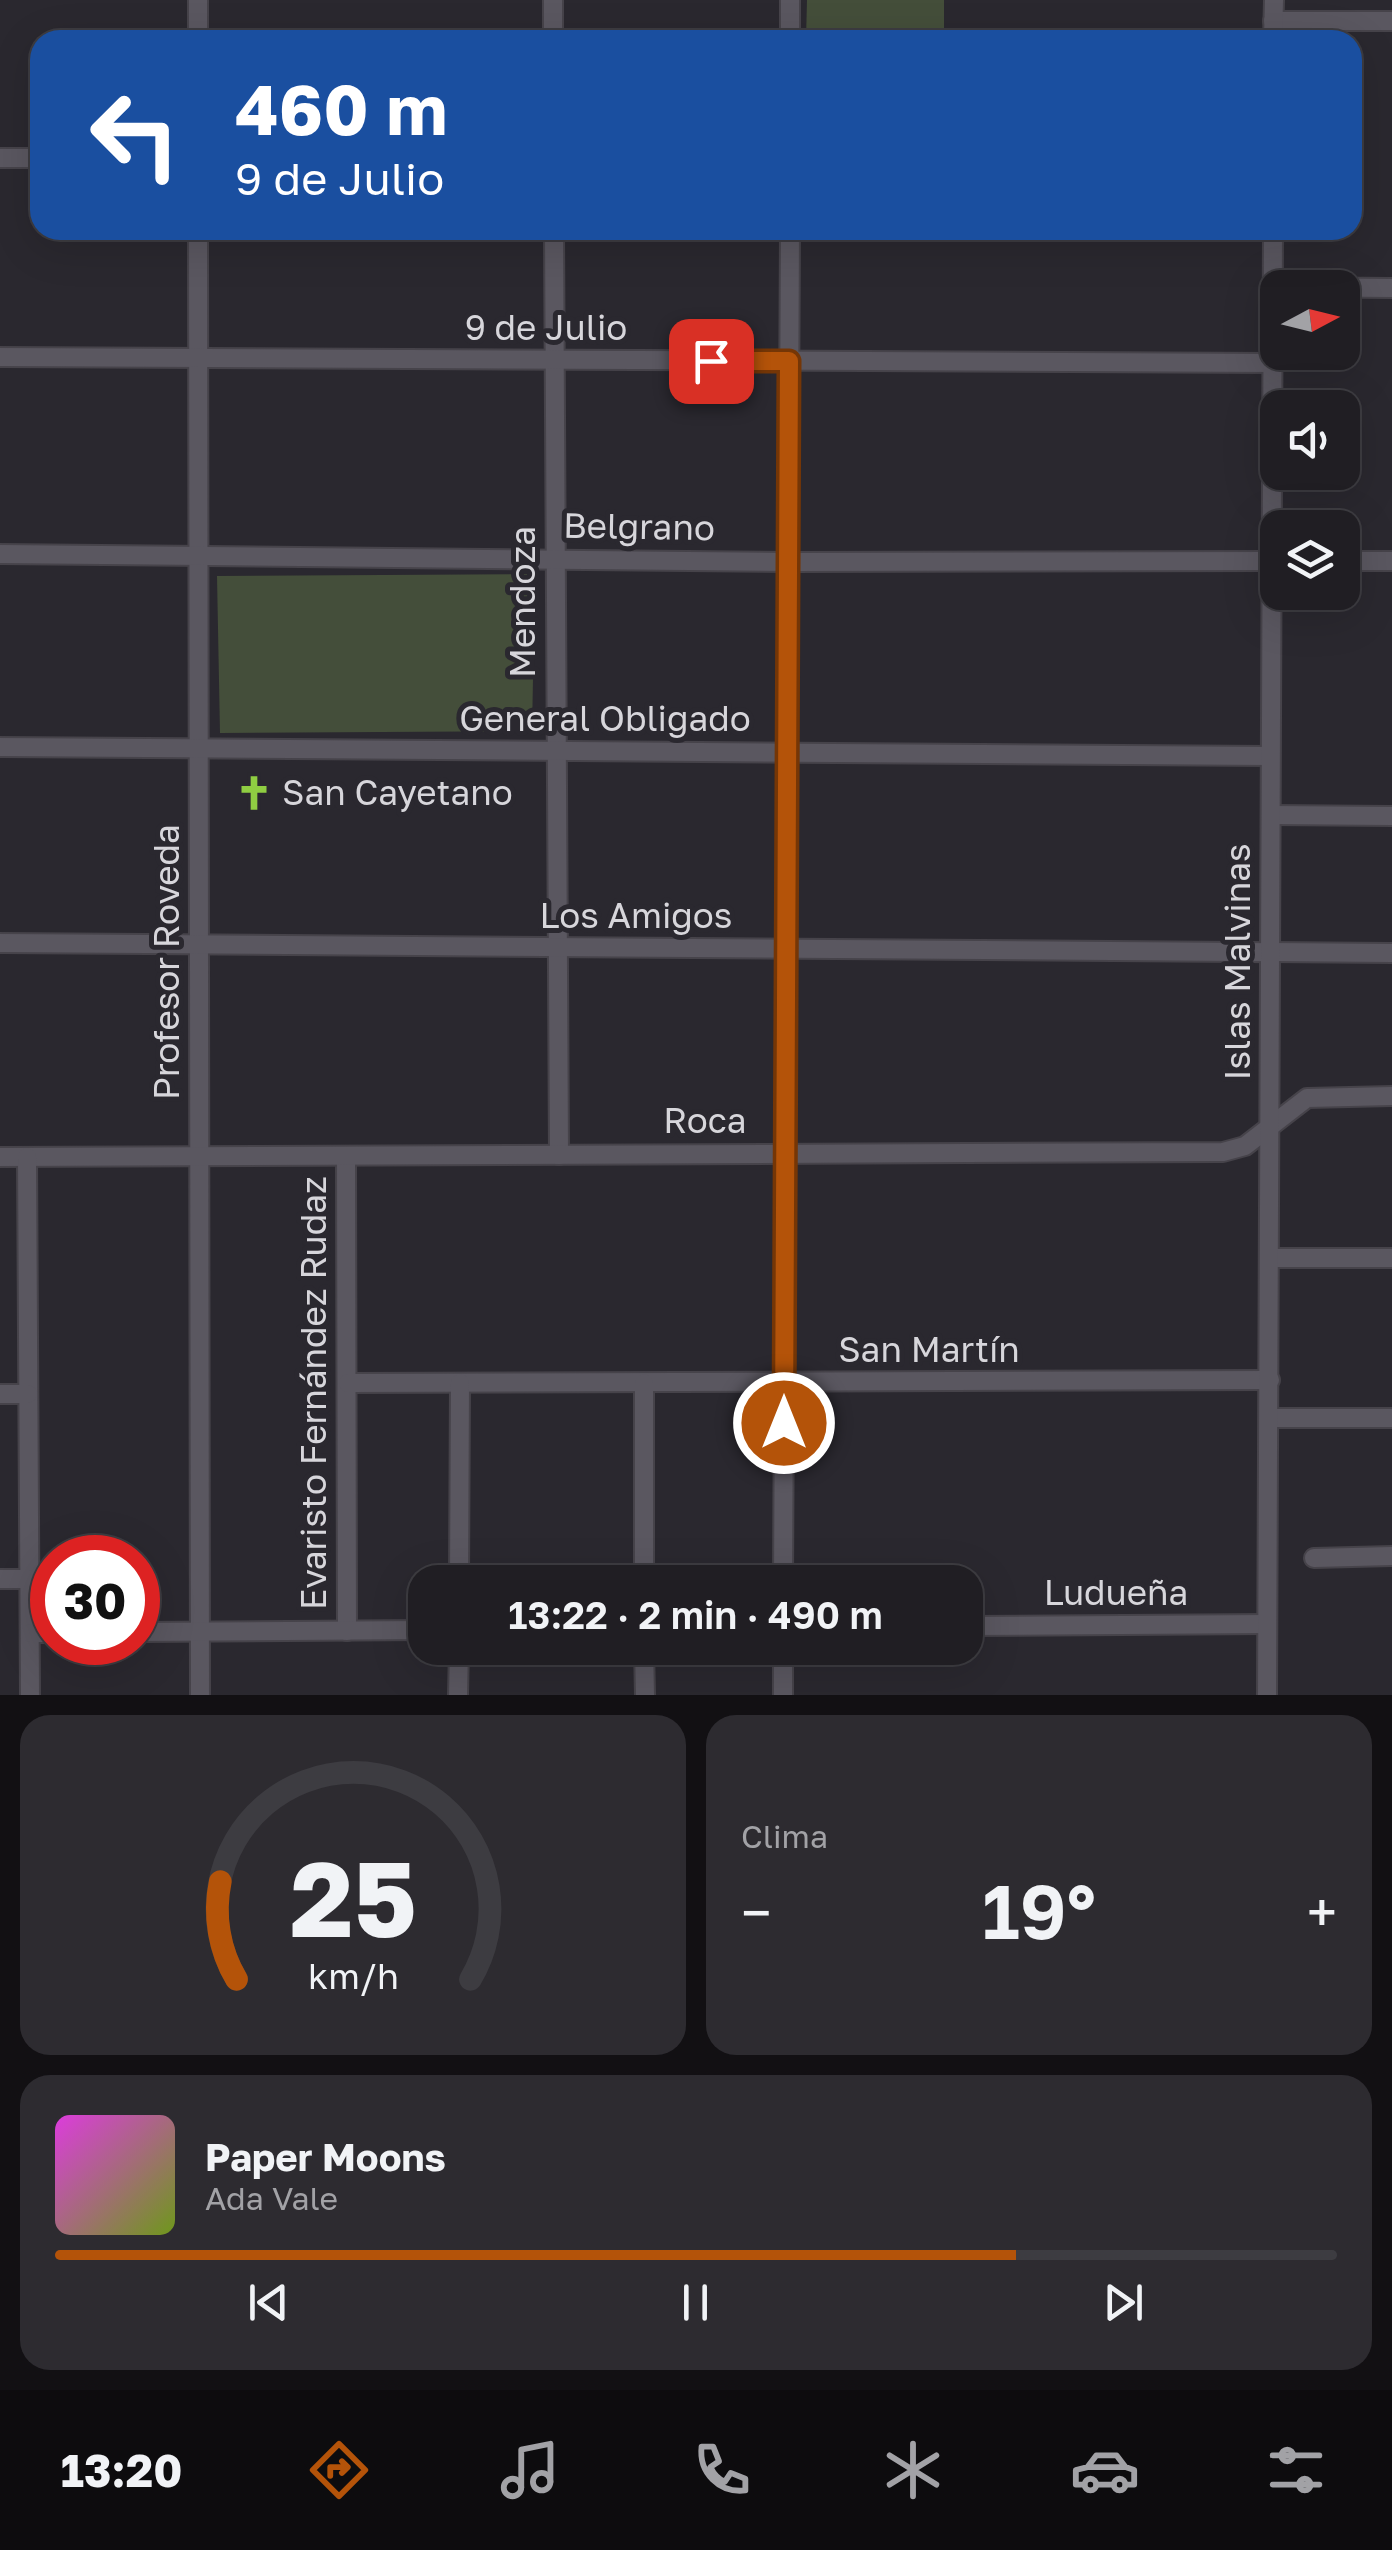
<!DOCTYPE html>
<html lang="es">
<meta charset="utf-8">
<style>
body{margin:0;font-family:"Golos Text",sans-serif;background:#2d2b30;color:#f1f3f6;height:100vh;display:flex;flex-direction:column;font-size:38px;white-space:nowrap}
*{box-sizing:border-box;margin:0}
p{font-size:32px;color:#a2a2a6}
.icon{flex:none;width:55px;height:55px;fill:none;stroke:currentColor;stroke-width:2;stroke-linecap:round;stroke-linejoin:round}
.map{position:relative;height:1695px;overflow:hidden}
.panel{display:flex;flex-direction:column;gap:20px;padding:20px;background:#121013;flex:1}
.panel>*{flex:none}
.banner{position:absolute;left:30px;top:30px;width:1332px;height:210px;border-radius:30px;box-shadow:0 10px 40px #0002,0 0 0 2px #3d3c41;background:#1a4fa0;color:#fff;overflow:hidden}
.needle{width:65px;rotate:83deg}
.fabs{position:absolute;left:1260px;top:270px;display:grid;gap:20px}
.fabs a{display:grid;place-items:center;width:100px;height:100px;border-radius:20px;background:#201e23;box-shadow:0 10px 40px #0002,0 0 0 2px #3d3c41;font-size:50px}
.speed{position:absolute;left:30px;top:1535px;display:flex;gap:20px;font-size:50px;font-weight:700;text-align:center}
.speed>*{display:grid;place-content:center;width:130px;height:130px;border-radius:50%;background:#201e23;box-shadow:0 10px 40px #0002,0 0 0 2px #3d3c41;line-height:1}
.speed .limit{border:15px solid #d22;background:#fff;color:#111}
.pin{position:absolute;display:grid;place-items:center;width:85px;height:85px;color:#fff;margin:-42px;border-radius:20px;box-shadow:0 5px 15px #0006}
.me{position:absolute;width:110px;margin:-55px;rotate:0deg;stroke-linejoin:round;filter:drop-shadow(0 0 8px #0008)}
.turn{display:flex;align-items:center;gap:35px;height:210px;padding:0 40px;font-size:45px}
.turn .icon{width:130px;height:130px;stroke-width:2.5}
.turn b{display:block;font-size:70px;line-height:85px}
.big{font-size:75px;font-weight:600;line-height:1.1}
.panel .card{flex:1;display:flex;flex-direction:column;justify-content:center;gap:15px;min-width:0;padding:0 35px;border-radius:30px;background:#2d2b30}
.panel .dial{align-items:center;gap:0}
.dial svg{height:260px;overflow:visible;fill:none;stroke:#3d3c41;stroke-width:7;stroke-linecap:round;text-anchor:middle}
.dial text{fill:#f1f3f6;stroke:none}
.song{display:flex;align-items:center;gap:30px}
.cover{width:120px;height:120px;border-radius:15px;background:linear-gradient(135deg,hsl(300 70% 55%),hsl(80 70% 35%))}
.played{height:10px;border-radius:5px;background:linear-gradient(90deg,#b45309 75%,#3d3c41 75%)}
.keys{display:flex;justify-content:space-around;direction:ltr}
.heat{display:flex;justify-content:space-between;align-items:center;font-size:55px;direction:ltr}
.panel .tiles{flex:1;display:grid;gap:20px;grid-template-columns:1fr 1fr}
.card:last-child{grid-column:span 2}
.trip{position:absolute;left:408px;top:1565px;width:575px;height:100px;border-radius:30px;background:#201e23;box-shadow:0 10px 40px #0002,0 0 0 2px #3d3c41;font-weight:600;line-height:100px;text-align:center}
.tab-bar{display:flex;height:160px;justify-content:space-around;align-items:center;background:#0d0c0e;color:#a2a2a6}
.tab-bar .icon{width:70px;height:70px}
.tab-bar .current{color:#b45309}
.tab-bar b{font-size:45px;color:#f1f3f6}
.map>svg:first-child{display:block}
.green{fill:#444e3a}
.lines{fill:none;stroke-linecap:round;stroke-linejoin:round}
.minor-casing{stroke:#46434a;stroke-width:22}
.minor{stroke:#5a5760;stroke-width:18}
.route-casing{stroke:#753606;stroke-width:25}
.route{stroke:#b45309;stroke-width:18}
.labels{text-anchor:middle;stroke-width:10;stroke-linejoin:round;paint-order:stroke}
.street-label{font-size:35px;fill:#d7d6db;stroke:#2a282f}
.poi-label{font-size:35px;fill:#d7d6db;stroke:#2a282f;text-anchor:start}
</style>
<div class="map">
<svg width="1392" height="1695" viewBox="0 0 1392 1695">
<rect width="100%" height="100%" fill="#2a282f"/>
<g class="green">
<polygon points="807,0 944,0 944,40 806,40"/>
<polygon points="535,574 532,731 220,733 217,576"/>
</g>
<g class="lines">
<defs>
<g id="minor">
<polyline points="553,0 553,40"/>
<polyline points="790,0 790,40"/>
<polyline points="1273,21 1392,21"/>
<polyline points="198,40 198,0"/>
<polyline points="1273,40 1274,0"/>
<polyline points="0,158 40,158"/>
<polyline points="198,230 200,1695"/>
<polyline points="554,230 559,1155"/>
<polyline points="1273,287 1392,288"/>
<polyline points="0,357 1272,363"/>
<polyline points="0,554 789,562 1278,561"/>
<polyline points="1342,561 1392,561"/>
<polyline points="0,747 1270,756"/>
<polyline points="1271,815 1392,816"/>
<polyline points="0,943 1392,953"/>
<polyline points="346,1156 347,1631"/>
<polyline points="0,1157 1223,1152 1245,1146 1307,1098 1392,1096"/>
<polyline points="27,1157 30,1695"/>
<polyline points="1270,1258 1392,1258"/>
<polyline points="348,1383 1270,1380"/>
<polyline points="0,1394 28,1394"/>
<polyline points="1269,1418 1392,1418"/>
<polyline points="1314,1558 1392,1556"/>
<polyline points="0,1579 29,1579"/>
<polyline points="459,1582 460,1383"/>
<polyline points="644,1582 644,1383"/>
<polyline points="783,1582 790,230"/>
<polyline points="965,1626 1267,1624"/>
<polyline points="138,1632 425,1630"/>
<polyline points="30,1633 52,1633"/>
<polyline points="644,1648 645,1695"/>
<polyline points="458,1695 459,1648"/>
<polyline points="783,1695 783,1648"/>
<polyline points="1267,1695 1273,230"/>
</g>
</defs>
<use href="#minor" class="minor-casing"/>
<use href="#minor" class="minor"/>
</g>
<g class="lines">
<defs>
<polyline id="route" points="711,361 789,361 784,1423"/>
</defs>
<use href="#route" class="route-casing"/>
<use href="#route" class="route"/>
</g>
<defs>
<symbol id="church-bare" viewBox="-9 -9 18 18"><path d="M-1.2-6h2.4v3.5h3.3v2.4h-3.3V6h-2.4V-.1h-3.3v-2.4h3.3Z" fill="#8fcd42" stroke="#2a282f" stroke-width="2.5" paint-order="stroke"/></symbol>
</defs>
<g fill-rule="evenodd">
<use href="#church-bare" x="229" y="768" width="50" height="50"/>
</g>
<g class="labels">
<g class="street-label">
<text x="546" y="340">9 de Julio</text>
<text transform="translate(639 527) rotate(1)" y="12">Belgrano</text>
<text transform="translate(523 602) rotate(-90)" y="12">Mendoza</text>
<text x="605" y="731">General Obligado</text>
<text x="636" y="928">Los Amigos</text>
<text transform="translate(167 962) rotate(-90)" y="12">Profesor Roveda</text>
<text transform="translate(1238 962) rotate(-90)" y="12">Islas Malvinas</text>
<text x="705" y="1133">Roca</text>
<text x="929" y="1362">San Martín</text>
<text transform="translate(314 1393) rotate(-90)" y="12">Evaristo Fernández Rudaz</text>
<text x="1116" y="1605">Ludueña</text>
</g>
<g class="poi-label">
<text x="282" y="805">San Cayetano</text>
</g>
</g>
</svg>
<div class="fabs">
<a><svg class="needle" viewBox="-14 -14 28 28"><path d="M0-13l5 13h-10z" fill="#e53935"/><path d="M0 13l5-13h-10z" fill="#a2a2a6"/></svg></a>
<a><svg class="icon" aria-label="sound" viewBox="0 0 24 24"><path d="M4 9h4l5-4v14l-5-4H4zM17 9q2 3 0 6"/></svg></a>
<a><svg class="icon" aria-label="layers" viewBox="0 0 24 24"><path d="M12 4l9 5-9 5-9-5zM3 14l9 5 9-5"/></svg></a>
</div>
<div class="speed"><div class="limit">30</div></div>
<div class="pin" style="left:711px;top:361px;background:#d93025"><svg class="icon" aria-label="arrive" viewBox="0 0 24 24"><path d="M6 21V4h12l-3 4 3 4H6"/></svg></div>
<svg class="me" style="left:784px;top:1423px" viewBox="-20 -20 40 40"><circle r="17" fill="#b45309" stroke="#fff" stroke-width="3"/><path d="M0-11L8 9 0 5-8 9z" fill="#fff"/></svg>
<div class="trip">13:22 · 2 min · 490 m</div>
<div class="banner">
<div class="turn"><svg class="icon" aria-label="left" viewBox="0 0 24 24"><path d="M17 20v-9H6M10 6l-5 5 5 5"/></svg><div><b>460 m</b>9 de Julio</div></div>
</div>
</div>
<section class="panel">
<div class="tiles">
<div class="card dial"><svg viewBox="0 0 100 80">
<path d="M14 69A42 42 0 1 1 86 69"/>
<path d="M14 69A42 42 0 0 1 9 39" stroke="#b45309"/>
<text x="50" y="56" font-size="32" font-weight="700">25</text>
<text x="50" y="72" font-size="11">km/h</text>
</svg></div>
<div class="card"><p>Clima</p>
<div class="heat"><a>−</a><b class="big">19°</b><a>+</a></div>
</div>
<div class="card">
<div class="song"><i class="cover"></i><div><b>Paper Moons</b><p>Ada Vale</p></div></div>
<div class="played"></div>
<div class="keys"><svg class="icon" aria-label="previous" viewBox="0 0 24 24"><path d="M18 5L8 12l10 7zM5 5v14"/></svg><svg class="icon" aria-label="pause" viewBox="0 0 24 24"><path d="M8 5v14M16 5v14"/></svg><svg class="icon" aria-label="next" viewBox="0 0 24 24"><path d="M6 5l10 7-10 7zM19 5v14"/></svg></div>
</div>
</div>
</section>
<nav class="tab-bar">
<b>13:20</b>
<svg class="icon current" aria-label="directions" viewBox="0 0 24 24"><path d="M12 3l9 9-9 9-9-9zM9 14v-3h6M13 9l2 2-2 2"/></svg>
<svg class="icon" aria-label="music" viewBox="0 0 24 24"><path d="M9 18V5l10-2v13"/><circle cx="6" cy="18" r="3"/><circle cx="16" cy="16" r="3"/></svg>
<svg class="icon" aria-label="phone" viewBox="0 0 24 24"><path d="M5 4h4l2 5-3 2q2 4 5 5l2-3 5 2v4C11 20 4 13 5 4z"/></svg>
<svg class="icon" aria-label="climate" viewBox="0 0 24 24"><path d="M12 3v18M4 7l16 10M4 17L20 7"/></svg>
<svg class="icon" aria-label="car" viewBox="0 0 24 24"><path d="M5 17H2v-5l4-1 3-4h7l3 4 3 1v5h-3M9 17h6M6 11h13"/><circle cx="7" cy="17" r="2"/><circle cx="17" cy="17" r="2"/></svg>
<svg class="icon" aria-label="filters" viewBox="0 0 24 24"><path d="M4 7h16M4 17h16"/><circle cx="9" cy="7" r="2"/><circle cx="15" cy="17" r="2"/></svg>
</nav>
